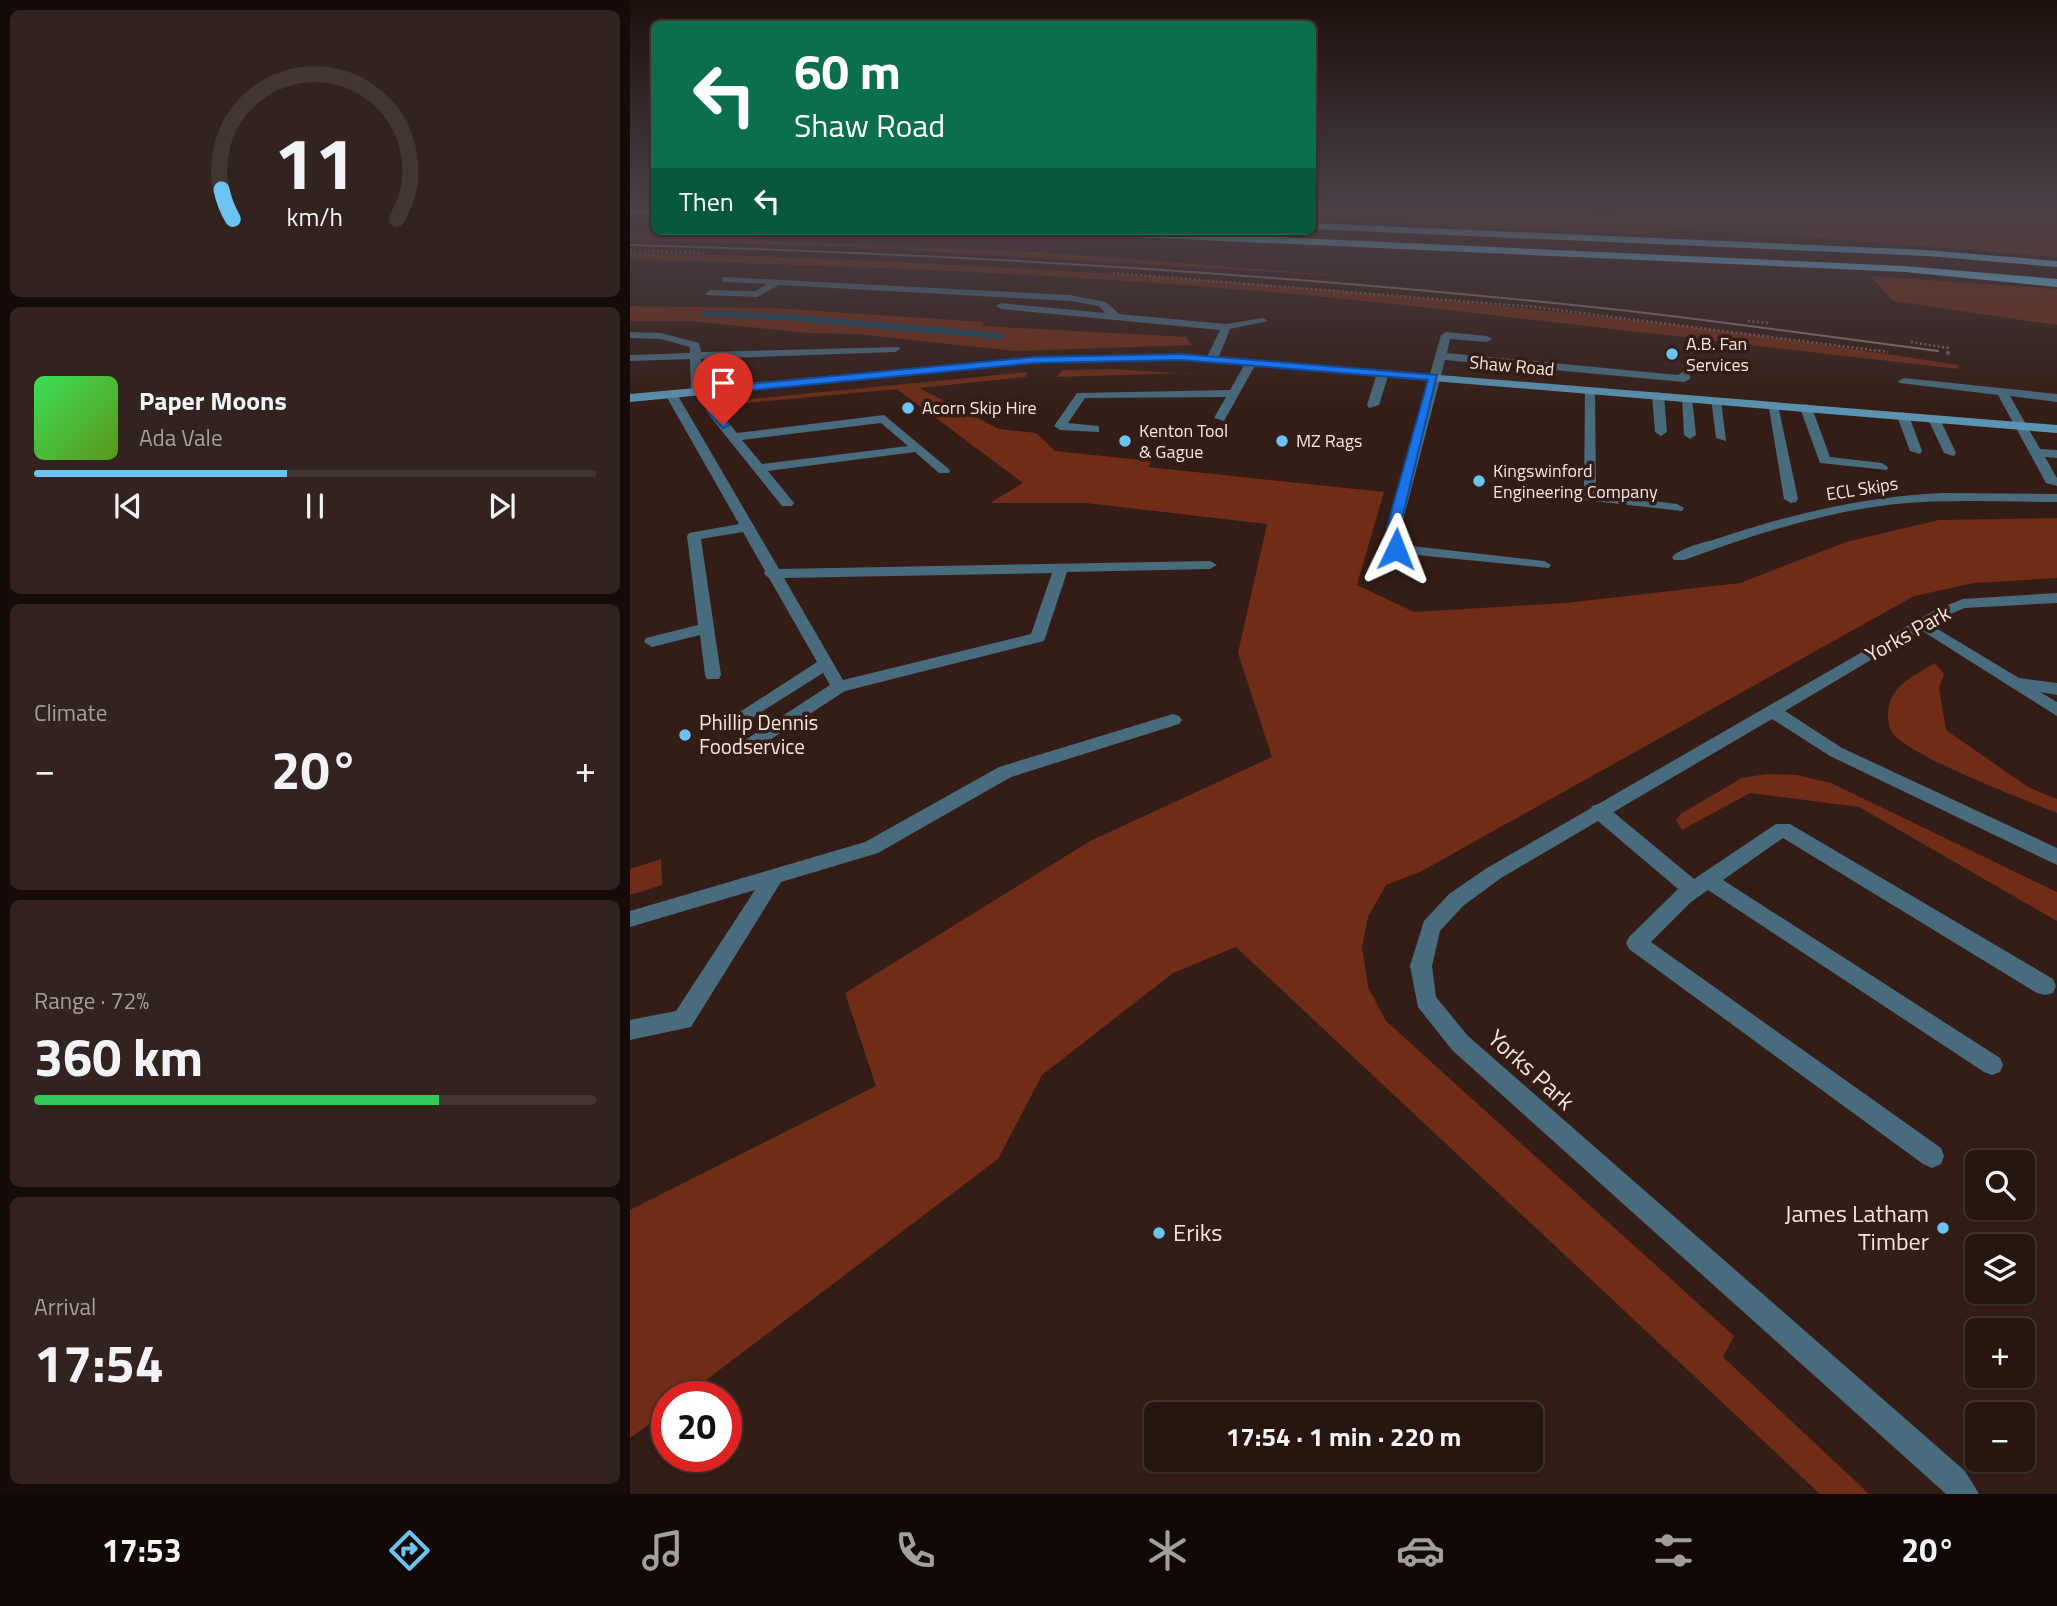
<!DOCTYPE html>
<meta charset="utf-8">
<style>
body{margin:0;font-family:"Titillium Web",sans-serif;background:#33231e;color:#f1f3f6;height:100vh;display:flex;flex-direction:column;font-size:26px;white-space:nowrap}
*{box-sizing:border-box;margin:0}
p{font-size:23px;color:#a49f9f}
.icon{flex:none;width:38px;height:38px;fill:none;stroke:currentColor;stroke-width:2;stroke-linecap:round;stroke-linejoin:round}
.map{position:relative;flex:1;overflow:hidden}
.sheet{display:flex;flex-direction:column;gap:10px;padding:10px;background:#150c09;width:630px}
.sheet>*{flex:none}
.banner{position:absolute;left:21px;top:21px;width:665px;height:214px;border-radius:10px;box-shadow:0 2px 5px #0004,0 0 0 2px #433530;background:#0b6e4f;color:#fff;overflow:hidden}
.tools{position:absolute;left:1335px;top:1150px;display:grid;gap:14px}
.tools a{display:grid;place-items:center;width:70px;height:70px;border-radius:10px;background:#271610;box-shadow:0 2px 5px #0004,0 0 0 2px #433530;font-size:35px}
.speed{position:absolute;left:21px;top:1381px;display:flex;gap:14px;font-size:35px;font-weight:700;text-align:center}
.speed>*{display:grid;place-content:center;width:91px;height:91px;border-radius:50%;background:#271610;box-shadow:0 2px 5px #0004,0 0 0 2px #433530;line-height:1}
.speed .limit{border:10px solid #d22;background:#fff;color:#111}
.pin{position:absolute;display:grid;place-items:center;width:60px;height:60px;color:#fff;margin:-72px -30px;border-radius:50% 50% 50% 0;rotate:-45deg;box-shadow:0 0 7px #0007}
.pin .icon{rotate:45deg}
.me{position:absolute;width:77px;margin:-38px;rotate:2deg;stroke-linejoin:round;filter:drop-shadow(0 0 5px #0008)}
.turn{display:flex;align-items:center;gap:24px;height:147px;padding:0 28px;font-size:32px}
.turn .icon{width:91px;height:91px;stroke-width:2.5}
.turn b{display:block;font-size:49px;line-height:60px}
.then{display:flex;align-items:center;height:66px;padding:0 28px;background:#0003;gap:14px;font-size:26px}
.big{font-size:52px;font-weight:700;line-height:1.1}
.sheet .card{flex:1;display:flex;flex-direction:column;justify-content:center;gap:10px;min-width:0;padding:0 24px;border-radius:10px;background:#33231e}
.sheet .dial{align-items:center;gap:0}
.dial svg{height:182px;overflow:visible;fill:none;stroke:#433530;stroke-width:7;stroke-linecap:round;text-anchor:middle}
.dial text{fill:#f1f3f6;stroke:none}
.song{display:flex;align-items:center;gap:21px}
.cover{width:84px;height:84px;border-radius:10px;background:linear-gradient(135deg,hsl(130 70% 55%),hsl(90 70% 35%))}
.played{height:7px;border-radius:4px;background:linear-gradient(90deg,#6ac3f1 45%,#433530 45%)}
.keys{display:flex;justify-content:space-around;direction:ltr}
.heat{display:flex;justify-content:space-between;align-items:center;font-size:38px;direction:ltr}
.charge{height:10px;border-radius:5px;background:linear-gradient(90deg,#34c759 72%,#433530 0)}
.trip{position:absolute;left:514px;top:1402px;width:399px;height:70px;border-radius:10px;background:#271610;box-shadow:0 2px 5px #0004,0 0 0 2px #433530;font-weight:700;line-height:70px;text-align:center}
.tabs{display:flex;height:112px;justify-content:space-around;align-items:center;background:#100906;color:#a49f9f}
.tabs .icon{width:49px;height:49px}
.tabs .on{color:#6ac3f1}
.tabs b{font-size:32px;color:#f1f3f6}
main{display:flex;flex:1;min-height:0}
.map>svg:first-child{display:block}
.green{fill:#702c16}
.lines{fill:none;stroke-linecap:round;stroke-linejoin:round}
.stream{fill:#154961;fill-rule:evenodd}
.path-far1{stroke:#78645d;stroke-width:2.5;stroke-dasharray:2 2.5;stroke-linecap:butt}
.path{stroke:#78645d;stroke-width:3.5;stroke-dasharray:2.5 3.5;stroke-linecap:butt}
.lane{fill:#486b7e;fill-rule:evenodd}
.street{fill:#486b7e;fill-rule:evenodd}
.secondary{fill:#5a94b2;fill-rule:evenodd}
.highway{fill:#71cfff;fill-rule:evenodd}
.tram{stroke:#8b7771;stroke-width:2}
.route{fill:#1a73e8;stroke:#114b97;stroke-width:2}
.poi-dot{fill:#6ac3f1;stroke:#341d16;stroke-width:2.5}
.labels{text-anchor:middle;stroke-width:7;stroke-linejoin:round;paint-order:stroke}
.far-poi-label{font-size:18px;fill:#f4e4df;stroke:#341d16;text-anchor:start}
.far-street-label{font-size:18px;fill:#f4e4df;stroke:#341d16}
.street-label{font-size:21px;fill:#f4e4df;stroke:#341d16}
.poi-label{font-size:21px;fill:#f4e4df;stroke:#341d16;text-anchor:start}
.near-street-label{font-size:24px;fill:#f4e4df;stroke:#341d16}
.near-poi-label{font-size:24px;fill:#f4e4df;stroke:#341d16;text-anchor:end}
</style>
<main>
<section class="sheet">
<div class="card dial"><svg viewBox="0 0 100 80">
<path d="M14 69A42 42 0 1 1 86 69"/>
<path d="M14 69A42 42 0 0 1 9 56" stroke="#6ac3f1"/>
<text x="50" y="56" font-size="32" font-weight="700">11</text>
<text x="50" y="72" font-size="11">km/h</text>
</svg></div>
<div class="card">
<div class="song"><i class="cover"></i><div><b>Paper Moons</b><p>Ada Vale</p></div></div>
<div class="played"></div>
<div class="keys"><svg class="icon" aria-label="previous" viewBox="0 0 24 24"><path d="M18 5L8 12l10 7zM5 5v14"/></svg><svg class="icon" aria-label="pause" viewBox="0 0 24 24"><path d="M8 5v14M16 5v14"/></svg><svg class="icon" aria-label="next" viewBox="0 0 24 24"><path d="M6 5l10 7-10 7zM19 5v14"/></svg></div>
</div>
<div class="card"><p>Climate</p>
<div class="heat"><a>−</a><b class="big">20°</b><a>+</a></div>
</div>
<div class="card"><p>Range · 72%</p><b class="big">360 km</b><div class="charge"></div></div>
<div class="card"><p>Arrival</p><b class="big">17:54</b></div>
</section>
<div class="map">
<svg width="1427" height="1494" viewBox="0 0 1427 1494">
<rect width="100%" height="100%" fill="#341d16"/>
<g class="green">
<polygon points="683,206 796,206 983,214 1025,206 1354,206 1427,211 1427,257 1140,234 1049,230 1015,234 683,220"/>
<polygon points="0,231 121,236 139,241 407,252 745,278 223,247 0,240"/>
<path d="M0 252C444 265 889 295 1328 365L1329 369C1134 347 938 323 743 302 496 276 248 266 0 260Z"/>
<polygon points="1240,276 1427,289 1427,325 1263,301"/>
<polygon points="0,306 142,308 355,322 352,326 556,337 562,345 385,351 226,334 178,333 61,321 0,321"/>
<polygon points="482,369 595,376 554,373 426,377 433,370"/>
<polygon points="397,372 396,377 289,388 369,429 406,433 425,451 521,461 518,467 754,492 727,585 784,612 936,603 1110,583 1216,542 1309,520 1427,518 1427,578 1344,583 1284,596 792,871 756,885 738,917 732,947 738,987 756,1021 1104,1336 1093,1357 1239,1494 1190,1494 606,947 543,973 412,1075 368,1159 55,1396 37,1396 37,1411 0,1438 0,1210 246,1086 215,993 460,841 642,757 608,653 637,524 456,503 360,503 393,483 267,389 104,404 92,402"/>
<path d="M1305 663 1314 674 1309 688 1316 730 1398 787 1427 799V813C1396 800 1277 756 1262 732 1256 722 1257 705 1263 695 1272 680 1290 672 1305 663Z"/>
<polygon points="1137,774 1167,775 1201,783 1427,892 1427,921 1229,807 1120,793 1052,830 1046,820 1052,813 1112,778"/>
<polygon points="31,859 32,885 0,895 0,869"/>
</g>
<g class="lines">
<polygon class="stream" points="75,311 155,314 370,333 375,336 370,339 155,320 72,316 70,314"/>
<g class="path-far1">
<polyline points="0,250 76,253"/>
<polyline points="483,273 905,307 1258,352"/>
<polyline points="1118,321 1138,323"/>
<polyline points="1281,342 1318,348 1318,354"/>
</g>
<polyline class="path" points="1318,352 1318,356"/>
<g class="lane">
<polygon points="92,277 440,295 476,302 489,314 596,324 633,318 638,321 600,329 588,359 582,362 576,359 590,330 371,309 366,306 371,303 475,313 469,306 440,301 149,285 127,297 76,295 75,293 80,290 125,291 137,284 95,282 92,281"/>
<path d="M0 332 31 333 69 343 71 352 269 347 270 349 265 352 71 359 73 388 79 389 89 411 107 433 254 415 320 470 319 473H309L285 452 138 471 164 503 162 506H152L79 415 71 395 61 392 60 359 0 361V355L60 353V347L31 339 0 338ZM251 423 278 446 132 464 112 440Z"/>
<polygon points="816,332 857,336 862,339 857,342 820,339 817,353 1048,375 1054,371 1060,374 1060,379 1054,382 815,360 771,528 773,545 914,561 921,565 919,568 766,553 759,549 757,528 811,335"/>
<polygon points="617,360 627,362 594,421 584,418 596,397 455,398 438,423 469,426 469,432 430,430 424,426 447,393 600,390"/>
<polygon points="753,370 759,373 749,405 739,408 737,405 747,373"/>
<polygon points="1274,378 1427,394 1427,402 1380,396 1410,449 1427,450 1427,458 1415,457 1427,478 1427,486 1416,483 1368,395 1270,383 1268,381"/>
<polygon points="955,388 965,390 966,494 1047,504 1054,508 1052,511 954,500"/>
<path d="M37 392 47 394 149 569 580 561 587 565 580 569 437 572 414 641 215 691 118 754H106L103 750 106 746 200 685 193 673 114 723 108 725 99 719 187 662 139 578 134 574 135 571 113 532 71 539 91 675 89 679H77L75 675 70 635 22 647 14 642 16 638 68 625 57 536 59 533 109 524 35 394ZM422 573 401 634 213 680 154 578Z"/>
<polygon points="1028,392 1034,396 1037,432 1031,436 1025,432 1022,396"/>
<polygon points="1052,396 1062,398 1066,435 1060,439 1054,435"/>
<polygon points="1081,398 1091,400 1096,441 1086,438"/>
<polygon points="1138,402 1148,405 1168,499 1166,502 1161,503 1154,499"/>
<polygon points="1176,404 1182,408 1200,457 1252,463 1258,467 1257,470 1190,463 1170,408"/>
<polygon points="1273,412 1279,416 1292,451 1290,454 1280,451 1267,416"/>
<polygon points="1304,415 1310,419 1326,453 1324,456 1314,453 1298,419"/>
<path d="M1314 493 1427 494V502C1373 502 1320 499 1266 504 1193 512 1123 535 1054 560H1044L1042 557C1052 547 1073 543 1086 539 1160 514 1236 496 1314 493Z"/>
<polygon points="1291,619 1389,678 1427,683 1427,695 1410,692 1427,702 1427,716 1286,627 1283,624"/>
<polygon points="543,714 549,716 552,720 549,724 381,777 248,853 151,882 61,1027 0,1040 0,1020 46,1011 125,890 0,927 0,911 235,842 369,767"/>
<polygon points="969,804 976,806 1064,879 1146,824 1160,824 1423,979 1426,986 1423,993 1415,995 1407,993 1153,838 1093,880 1370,1058 1373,1065 1370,1072 1362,1075 1354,1072 1078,890 1061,902 1021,942 1311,1148 1314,1156 1311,1164 1302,1168 1293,1164 999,949 996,943 999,937 1048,889 962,816 960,811 962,806"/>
</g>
<polygon class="street" points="1427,593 1427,603 1335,608 1315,616 1155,711 1212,748 1427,848 1427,865 1200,756 1142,719 871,878 833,906 810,931 802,966 806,997 838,1036 1335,1471 1349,1494 1316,1494 822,1050 788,1007 780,966 794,921 819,894 857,868 1305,610 1333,599"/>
<polygon class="secondary" points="551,354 1427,425 1427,433 551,360 405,363 0,402 0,394 405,357"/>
<g class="highway">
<polygon points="0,207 24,209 24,215 0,213"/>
<polygon points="682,223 1297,250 1427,261 1427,267 1297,256 682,229"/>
<polygon points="436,231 512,231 1275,266 1427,279 1427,287 1275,272 441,234"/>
</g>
<path class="tram" d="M0 245C328 254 655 274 981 309 1090 321 1199 337 1308 351"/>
</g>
<linearGradient id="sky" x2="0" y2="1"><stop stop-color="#1d100c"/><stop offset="0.5" stop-color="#4a4047"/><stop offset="1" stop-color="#4a4047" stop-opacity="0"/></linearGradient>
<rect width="1427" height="415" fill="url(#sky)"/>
<polygon class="route" points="551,354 807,375 770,527 771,552 760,549 757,527 798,380 551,360 405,363 82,394 89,411 99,425 93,428 78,412 70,391 75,388 405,357"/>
<g class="poi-dot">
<circle cx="1042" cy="354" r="7"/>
<circle cx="278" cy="408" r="7"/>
<circle cx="495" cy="441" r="7"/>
<circle cx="652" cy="441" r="7"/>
<circle cx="849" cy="481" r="7"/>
<circle cx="55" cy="735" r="7"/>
<circle cx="1313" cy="1228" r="7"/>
<circle cx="529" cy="1233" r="7"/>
</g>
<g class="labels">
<g class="far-poi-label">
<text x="1056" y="350">A.B. Fan<tspan x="1056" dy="21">Services</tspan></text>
<text x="292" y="414">Acorn Skip Hire</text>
<text x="509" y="437">Kenton Tool<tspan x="509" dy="21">&amp; Gague</tspan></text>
<text x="666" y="447">MZ Rags</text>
<text x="863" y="477">Kingswinford<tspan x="863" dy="21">Engineering Company</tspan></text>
</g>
<g class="far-street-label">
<text transform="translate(882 366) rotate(5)" y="6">Shaw Road</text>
<text transform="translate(1232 489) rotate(-9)" y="6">ECL Skips</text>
</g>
<g class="street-label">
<text transform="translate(1278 634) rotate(-29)" y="7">Yorks Park</text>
</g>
<g class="poi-label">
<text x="69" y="730">Phillip Dennis<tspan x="69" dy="24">Foodservice</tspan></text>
</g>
<g class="near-street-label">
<text transform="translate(901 1070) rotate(42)" y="8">Yorks Park</text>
</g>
<g class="near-poi-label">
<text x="1299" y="1222">James Latham<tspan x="1299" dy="28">Timber</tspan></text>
<text x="543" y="1241" text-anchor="start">Eriks</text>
</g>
</g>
</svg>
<div class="tools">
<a><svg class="icon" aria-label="search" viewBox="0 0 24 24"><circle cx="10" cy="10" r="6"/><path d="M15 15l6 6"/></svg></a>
<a><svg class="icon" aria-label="layers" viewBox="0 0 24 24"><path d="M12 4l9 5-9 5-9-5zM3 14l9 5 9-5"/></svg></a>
<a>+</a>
<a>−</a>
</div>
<div class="speed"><div class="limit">20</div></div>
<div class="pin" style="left:93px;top:425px;background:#d93025"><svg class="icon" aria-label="arrive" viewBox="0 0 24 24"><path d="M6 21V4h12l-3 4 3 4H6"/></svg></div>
<svg class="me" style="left:766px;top:549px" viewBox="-20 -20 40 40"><path d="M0-17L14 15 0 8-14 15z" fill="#1a73e8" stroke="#fff" stroke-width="4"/></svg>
<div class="trip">17:54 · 1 min · 220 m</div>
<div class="banner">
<div class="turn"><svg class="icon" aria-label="left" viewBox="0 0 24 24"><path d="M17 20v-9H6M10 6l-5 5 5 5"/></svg><div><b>60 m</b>Shaw Road</div></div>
<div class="then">Then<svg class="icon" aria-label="left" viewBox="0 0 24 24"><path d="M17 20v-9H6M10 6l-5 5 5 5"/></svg></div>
</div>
</div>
</main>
<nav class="tabs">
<b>17:53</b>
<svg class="icon on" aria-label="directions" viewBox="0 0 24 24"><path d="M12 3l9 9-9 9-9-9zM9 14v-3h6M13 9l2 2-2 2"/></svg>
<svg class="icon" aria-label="music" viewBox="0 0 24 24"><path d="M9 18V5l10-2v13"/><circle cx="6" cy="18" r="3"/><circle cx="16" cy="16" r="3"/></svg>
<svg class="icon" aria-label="phone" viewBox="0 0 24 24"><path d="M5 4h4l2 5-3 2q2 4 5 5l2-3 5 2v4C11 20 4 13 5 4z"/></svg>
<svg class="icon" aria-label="climate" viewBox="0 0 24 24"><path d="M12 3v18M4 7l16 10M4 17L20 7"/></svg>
<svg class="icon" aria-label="car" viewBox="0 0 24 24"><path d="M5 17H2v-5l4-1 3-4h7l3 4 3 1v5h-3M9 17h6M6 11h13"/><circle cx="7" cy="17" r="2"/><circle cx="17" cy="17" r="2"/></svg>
<svg class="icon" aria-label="filters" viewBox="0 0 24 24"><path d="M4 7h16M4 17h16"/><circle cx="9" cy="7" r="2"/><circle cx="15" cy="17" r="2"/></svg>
<b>20°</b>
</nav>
